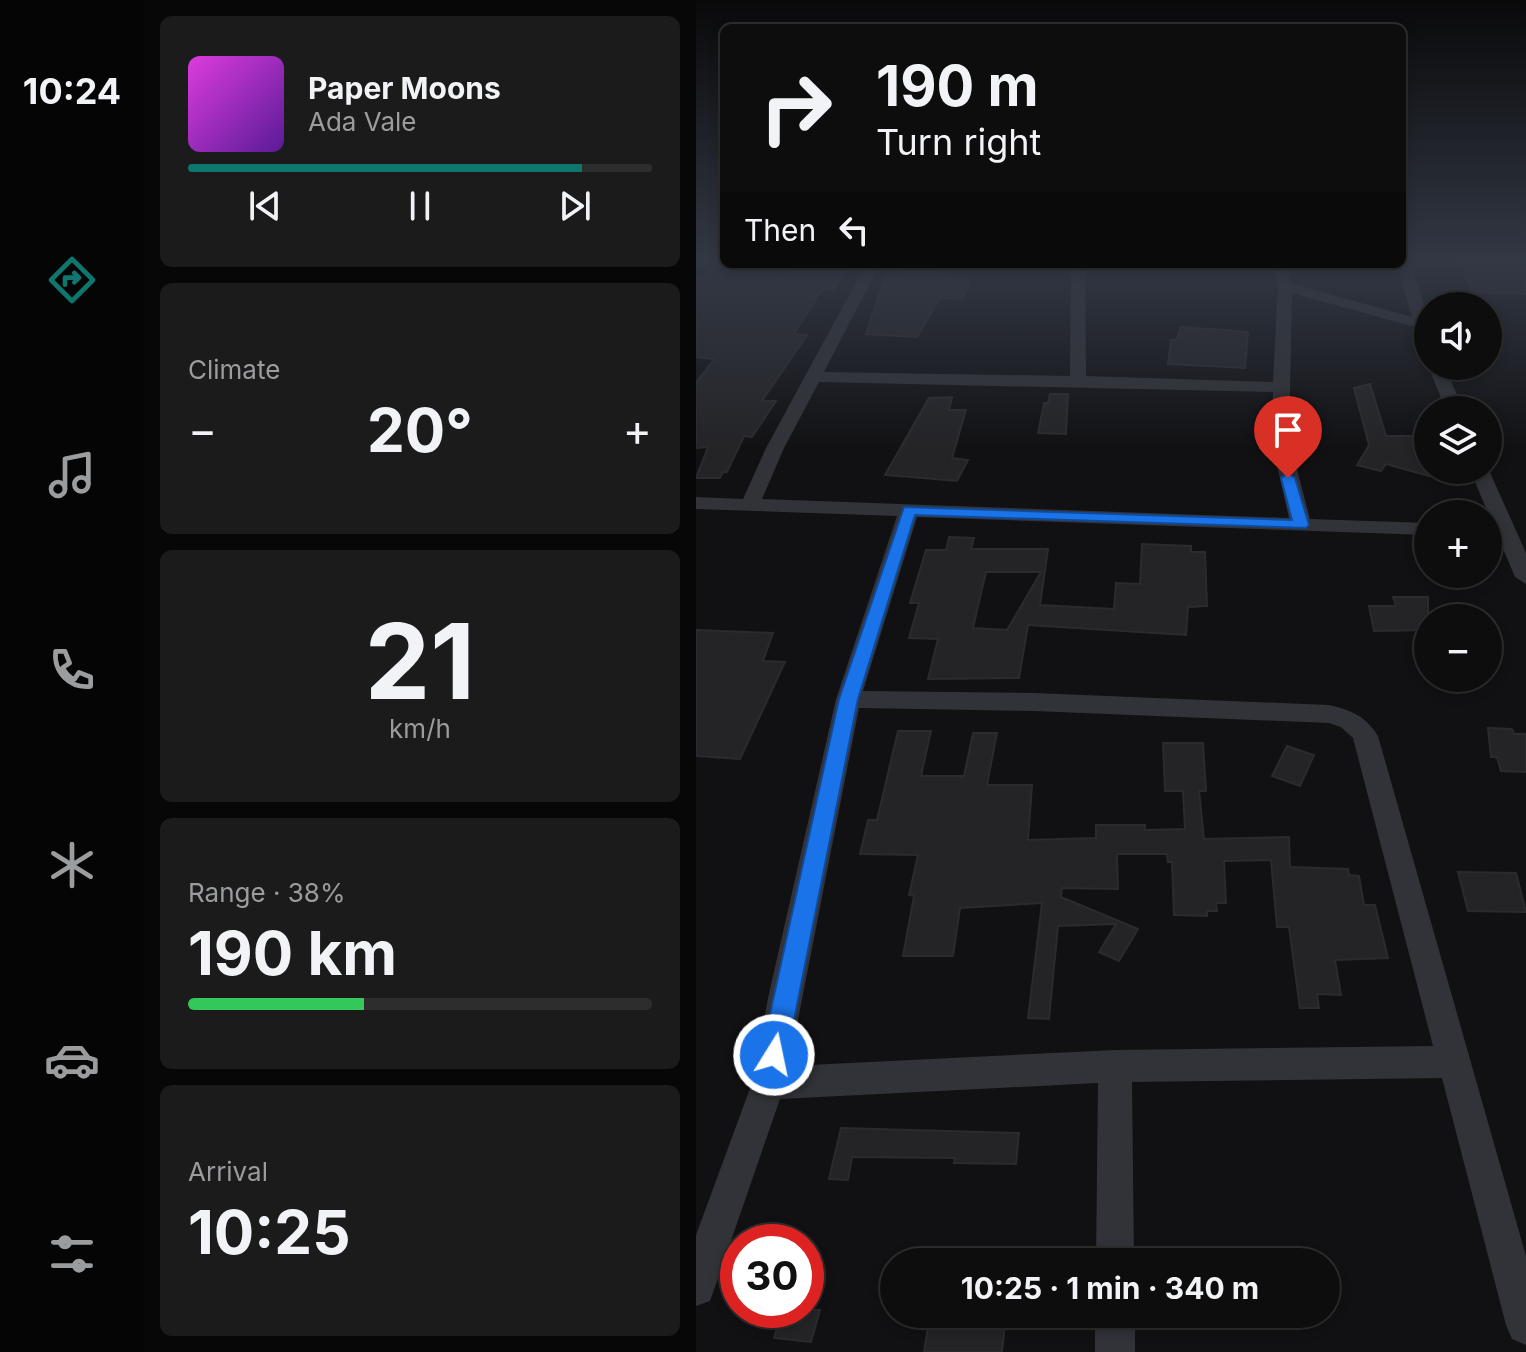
<!DOCTYPE html>
<meta charset="utf-8">
<style>
body{margin:0;font-family:Inter,sans-serif;background:#1b1b1c;color:#f1f3f6;height:100vh;display:flex;flex-direction:column;font-size:30px;white-space:nowrap}
*{box-sizing:border-box;margin:0}
p{font-size:26px;color:#9a9c9e}
.icon{flex:none;width:44px;height:44px;fill:none;stroke:currentColor;stroke-width:2;stroke-linecap:round;stroke-linejoin:round}
.map{position:relative;flex:1;overflow:hidden}
.sheet{display:flex;flex-direction:column;gap:16px;padding:16px;background:#070708;width:552px}
.sheet>*{flex:none}
.banner{position:absolute;left:24px;top:24px;width:686px;height:244px;border-radius:12px;box-shadow:0 4px 12px #0003,0 0 0 2px #2d2d2e;background:#0d0d0e;color:#f1f3f6;overflow:hidden}
.buttons{position:absolute;left:718px;top:292px;display:grid;gap:16px}
.buttons a{display:grid;place-items:center;width:88px;height:88px;border-radius:50%;background:#0d0d0e;box-shadow:0 4px 12px #0003,0 0 0 2px #2d2d2e;font-size:40px}
.speed{position:absolute;left:24px;top:1224px;display:flex;gap:16px;font-size:40px;font-weight:700;text-align:center}
.speed>*{display:grid;place-content:center;width:104px;height:104px;border-radius:50%;background:#0d0d0e;box-shadow:0 4px 12px #0003,0 0 0 2px #2d2d2e;line-height:1}
.speed .limit{border:12px solid #d22;background:#fff;color:#111}
.pin{position:absolute;display:grid;place-items:center;width:68px;height:68px;color:#fff;margin:-82px -34px;border-radius:50% 50% 50% 0;rotate:-45deg;box-shadow:0 0 8px #0007}
.pin .icon{rotate:45deg}
.me{position:absolute;width:88px;margin:-44px;rotate:10deg;stroke-linejoin:round;filter:drop-shadow(0 0 6px #0008)}
.turn{display:flex;align-items:center;gap:28px;height:168px;padding:0 24px;font-size:36px}
.turn .icon{width:104px;height:104px;stroke-width:2.5}
.turn b{display:block;font-size:56px;line-height:68px}
.then{display:flex;align-items:center;height:76px;padding:0 24px;background:#0003;gap:16px;font-size:30px}
.big{font-size:60px;font-weight:700;line-height:1.1}
.sheet .widget{flex:1;display:flex;flex-direction:column;justify-content:center;gap:12px;min-width:0;padding:0 28px;border-radius:12px;background:#1b1b1c}
.sheet .dial{align-items:center;gap:0}
.dial b{font-size:104px;line-height:1}
.song{display:flex;align-items:center;gap:24px}
.cover{width:96px;height:96px;border-radius:12px;background:linear-gradient(135deg,hsl(300 70% 55%),hsl(270 70% 35%))}
.played{height:8px;border-radius:4px;background:linear-gradient(90deg,#0f766e 85%,#2d2d2e 85%)}
.keys{display:flex;justify-content:space-around;direction:ltr}
.heat{display:flex;justify-content:space-between;align-items:center;font-size:44px;direction:ltr}
.charge{height:12px;border-radius:6px;background:linear-gradient(90deg,#34c759 38%,#2d2d2e 0)}
.trip{position:absolute;left:184px;top:1248px;width:460px;height:80px;border-radius:40px;background:#0d0d0e;box-shadow:0 4px 12px #0003,0 0 0 2px #2d2d2e;font-weight:700;line-height:80px;text-align:center}
main{display:flex;flex:1;min-height:0}
.menu{display:flex;flex-direction:column;width:144px;justify-content:space-around;align-items:center;background:#050506;color:#9a9c9e}
.menu .icon{width:56px;height:56px}
.menu .current{color:#0f766e}
.menu b{font-size:36px;color:#f1f3f6}
.map>svg:first-child{display:block}
.building{fill:#242427;stroke:#2b2b2f;stroke-width:2;fill-rule:evenodd}
.lines{fill:none;stroke-linecap:round;stroke-linejoin:round}
.street{fill:#323338;fill-rule:evenodd}
.route{fill:#1a73e8;stroke:#114b97;stroke-width:2}
</style>
<main>
<nav class="menu">
<b>10:24</b>
<svg class="icon current" aria-label="directions" viewBox="0 0 24 24"><path d="M12 3l9 9-9 9-9-9zM9 14v-3h6M13 9l2 2-2 2"/></svg>
<svg class="icon" aria-label="music" viewBox="0 0 24 24"><path d="M9 18V5l10-2v13"/><circle cx="6" cy="18" r="3"/><circle cx="16" cy="16" r="3"/></svg>
<svg class="icon" aria-label="phone" viewBox="0 0 24 24"><path d="M5 4h4l2 5-3 2q2 4 5 5l2-3 5 2v4C11 20 4 13 5 4z"/></svg>
<svg class="icon" aria-label="climate" viewBox="0 0 24 24"><path d="M12 3v18M4 7l16 10M4 17L20 7"/></svg>
<svg class="icon" aria-label="car" viewBox="0 0 24 24"><path d="M5 17H2v-5l4-1 3-4h7l3 4 3 1v5h-3M9 17h6M6 11h13"/><circle cx="7" cy="17" r="2"/><circle cx="17" cy="17" r="2"/></svg>
<svg class="icon" aria-label="filters" viewBox="0 0 24 24"><path d="M4 7h16M4 17h16"/><circle cx="9" cy="7" r="2"/><circle cx="15" cy="17" r="2"/></svg>
</nav>
<section class="sheet">
<div class="widget">
<div class="song"><i class="cover"></i><div><b>Paper Moons</b><p>Ada Vale</p></div></div>
<div class="played"></div>
<div class="keys"><svg class="icon" aria-label="previous" viewBox="0 0 24 24"><path d="M18 5L8 12l10 7zM5 5v14"/></svg><svg class="icon" aria-label="pause" viewBox="0 0 24 24"><path d="M8 5v14M16 5v14"/></svg><svg class="icon" aria-label="next" viewBox="0 0 24 24"><path d="M6 5l10 7-10 7zM19 5v14"/></svg></div>
</div>
<div class="widget"><p>Climate</p>
<div class="heat"><a>−</a><b class="big">20°</b><a>+</a></div>
</div>
<div class="widget dial"><b>21</b><p>km/h</p></div>
<div class="widget"><p>Range · 38%</p><b class="big">190 km</b><div class="charge"></div></div>
<div class="widget"><p>Arrival</p><b class="big">10:25</b></div>
</section>
<div class="map">
<svg width="830" height="1352" viewBox="0 0 830 1352">
<rect width="100%" height="100%" fill="#111113"/>
<g class="building">
<polygon points="763,261 830,261 830,294 777,292"/>
<polygon points="108,264 152,267 138,289 126,289 98,334 111,335 66,401 80,401 56,437 48,436 31,472 27,472 24,478 0,478 12,447 0,448 0,383 18,359 0,357 0,277 8,278 17,268 41,269 38,273 92,274"/>
<polygon points="210,264 239,264 238,271 274,281 267,299 244,298 221,337 170,334 190,275 203,277"/>
<polygon points="485,327 552,332 549,368 472,364 475,340 480,340"/>
<polygon points="674,384 690,436 721,436 733,476 690,464 685,471 661,465 673,445 658,388"/>
<polygon points="354,394 372,394 370,434 342,433 348,403 352,403"/>
<polygon points="256,397 253,410 270,410 256,458 272,460 261,481 189,475 233,398"/>
<path d="M253 537 278 538 275 549H352L344 605 418 609 420 583 444 584 446 544 495 546V552H509L511 606 492 607 490 635 332 625 323 678 232 679 242 639 213 638 223 603H214L230 550H250ZM290 572H345L311 630 277 628Z"/>
<polygon points="697,597 732,597 732,630 678,631 673,606 700,606"/>
<polygon points="0,630 77,633 67,661 89,662 44,759 0,756"/>
<polygon points="792,728 816,729 818,734 830,734 830,772 805,771 801,757 795,757"/>
<polygon points="202,731 235,731 225,776 268,776 277,733 301,733 291,785 336,785 332,840 400,838 400,825 449,825 449,830 489,829 487,791 469,791 467,743 507,743 510,791 503,791 508,839 593,837 594,867 652,869 653,875 663,876 668,905 679,905 692,958 639,960 645,995 621,994 623,1008 604,1008 593,927 581,927 575,860 528,861 530,903 520,903 521,911 511,911 511,916 478,915 476,862 472,862 471,854 421,854 422,889 366,888 365,897 442,929 423,961 403,952 420,924 362,926 353,1019 332,1018 346,903 264,908 257,956 207,956 218,896 213,895 222,855 164,854 172,820 181,820"/>
<polygon points="591,746 618,755 604,786 576,776"/>
<polygon points="762,872 820,873 830,912 772,911"/>
<polygon points="145,1128 323,1133 320,1164 258,1163 259,1158 156,1157 152,1180 133,1179"/>
<polygon points="86,1310 124,1310 115,1342 78,1338"/>
<polygon points="234,1314 310,1314 306,1352 228,1352"/>
</g>
<g class="lines">
<g class="street">
<path d="M706 261H714L732 318V348L724 343 719 327 596 293 593 439 614 519 732 523V535L221 517 167 691 338 693 633 705C655 710 670 716 682 736L830 1256V1345L816 1339 810 1325 746 1078 436 1082 438 1262H400L402 1083 84 1099 19 1287 14 1301 0 1306V1235L56 1083 72 998 140 699 201 516 0 509V497L47 499 70 448 170 264H184L128 372 374 376 375 264H389L390 376 577 382 582 287 578 264H592L596 284 716 317 701 264H706ZM123 382 577 392 575 439 593 518 66 499 88 448ZM163 708 338 711 633 723 645 727 657 738 737 1046 419 1050 93 1066Z"/>
<polygon points="732,366 748,366 768,410 750,410"/>
<polygon points="792,468 830,553 830,584 819,577 774,470"/>
<rect x="399" y="1314" width="40" height="38"/>
</g>
</g>
<linearGradient id="sky" x2="0" y2="1"><stop stop-color="#09090a"/><stop offset="0.58" stop-color="#323844"/><stop offset="1" stop-color="#323844" stop-opacity="0"/></linearGradient>
<rect width="830" height="450" fill="url(#sky)"/>
<polygon class="route" points="592,473 599,478 613,525 610,528 219,515 162,699 91,1055 87,1063 78,1067 69,1063 65,1055 143,699 208,507 596,520 585,478"/>
</svg>
<div class="buttons">
<a><svg class="icon" aria-label="sound" viewBox="0 0 24 24"><path d="M4 9h4l5-4v14l-5-4H4zM17 9q2 3 0 6"/></svg></a>
<a><svg class="icon" aria-label="layers" viewBox="0 0 24 24"><path d="M12 4l9 5-9 5-9-5zM3 14l9 5 9-5"/></svg></a>
<a>+</a>
<a>−</a>
</div>
<div class="speed"><div class="limit">30</div></div>
<div class="pin" style="left:592px;top:478px;background:#d93025"><svg class="icon" aria-label="arrive" viewBox="0 0 24 24"><path d="M6 21V4h12l-3 4 3 4H6"/></svg></div>
<svg class="me" style="left:78px;top:1055px" viewBox="-20 -20 40 40"><circle r="17" fill="#1a73e8" stroke="#fff" stroke-width="3"/><path d="M0-11L8 9 0 5-8 9z" fill="#fff"/></svg>
<div class="trip">10:25 · 1 min · 340 m</div>
<div class="banner">
<div class="turn"><svg class="icon" aria-label="right" viewBox="0 0 24 24"><path d="M7 20v-9h11M14 6l5 5-5 5"/></svg><div><b>190 m</b>Turn right</div></div>
<div class="then">Then<svg class="icon" aria-label="left" viewBox="0 0 24 24"><path d="M17 20v-9H6M10 6l-5 5 5 5"/></svg></div>
</div>
</div>
</main>
